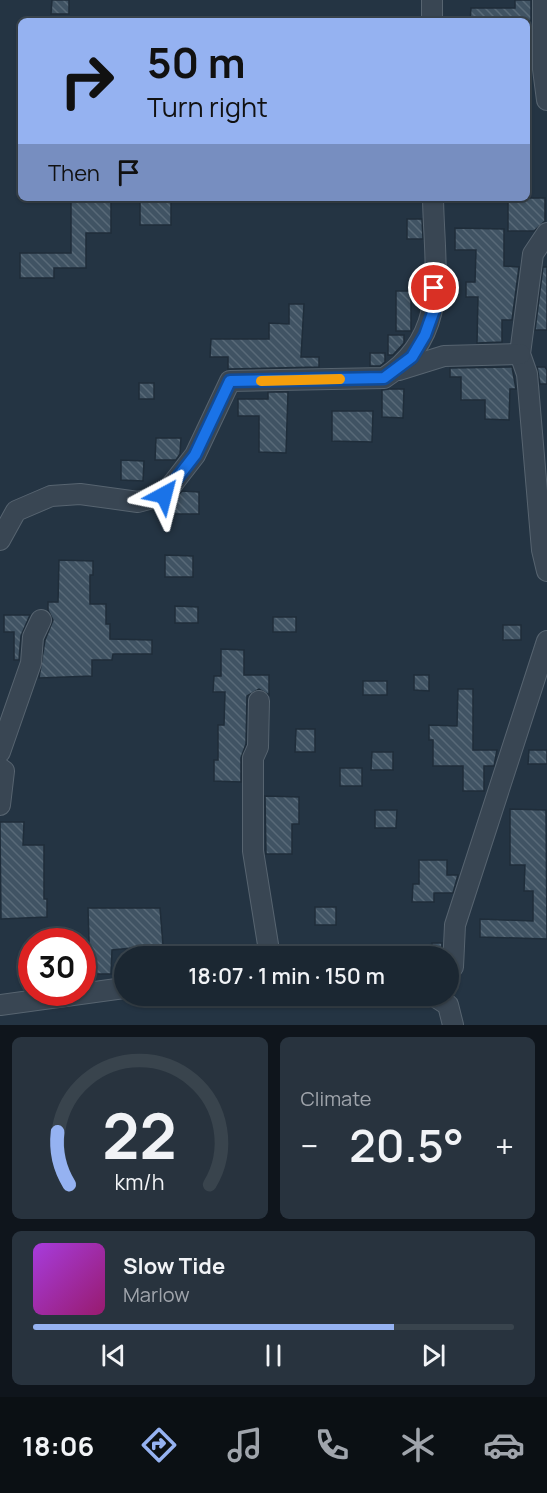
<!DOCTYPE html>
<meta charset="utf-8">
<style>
body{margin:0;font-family:Manrope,sans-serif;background:#28333e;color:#f1f3f6;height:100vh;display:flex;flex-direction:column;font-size:22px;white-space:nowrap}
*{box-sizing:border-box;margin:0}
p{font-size:20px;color:#a0a5ac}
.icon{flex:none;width:33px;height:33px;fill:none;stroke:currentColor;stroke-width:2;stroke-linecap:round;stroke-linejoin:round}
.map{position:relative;height:1025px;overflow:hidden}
.drawer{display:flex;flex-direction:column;gap:12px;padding:12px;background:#0f151c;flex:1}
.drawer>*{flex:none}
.top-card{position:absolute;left:18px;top:18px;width:512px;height:183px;border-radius:9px;box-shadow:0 2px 4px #0004,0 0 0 2px #39444d;background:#95b2f1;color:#111;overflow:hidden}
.speed{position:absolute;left:18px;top:928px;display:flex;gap:12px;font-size:30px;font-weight:700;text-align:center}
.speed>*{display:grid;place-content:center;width:78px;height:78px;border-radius:50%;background:#1b2732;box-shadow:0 2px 4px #0004,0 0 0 2px #39444d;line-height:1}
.speed .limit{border:9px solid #d22;background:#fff;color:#111}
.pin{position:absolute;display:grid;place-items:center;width:51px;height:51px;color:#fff;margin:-26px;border:3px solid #fff;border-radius:50%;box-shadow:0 2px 6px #0007}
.me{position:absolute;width:66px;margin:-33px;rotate:38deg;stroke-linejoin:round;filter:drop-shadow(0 0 4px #0008)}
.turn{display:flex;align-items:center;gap:21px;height:126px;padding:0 30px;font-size:27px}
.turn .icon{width:78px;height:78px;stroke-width:2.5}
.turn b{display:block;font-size:42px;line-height:51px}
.then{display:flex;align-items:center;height:57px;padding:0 30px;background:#0003;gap:12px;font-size:22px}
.big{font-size:45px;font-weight:600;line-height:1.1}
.drawer .widget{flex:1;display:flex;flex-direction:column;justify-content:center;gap:9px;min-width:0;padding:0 21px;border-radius:9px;background:#28333e}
.drawer .dial{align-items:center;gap:0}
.dial svg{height:156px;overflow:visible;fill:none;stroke:#39444d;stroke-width:7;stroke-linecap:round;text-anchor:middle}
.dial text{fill:#f1f3f6;stroke:none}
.song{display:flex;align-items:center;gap:18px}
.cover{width:72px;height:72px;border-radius:9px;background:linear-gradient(135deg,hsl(280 70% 55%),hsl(320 70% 35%))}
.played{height:6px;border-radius:3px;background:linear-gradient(90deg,#95b2f1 75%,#39444d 75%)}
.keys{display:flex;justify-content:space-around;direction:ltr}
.heat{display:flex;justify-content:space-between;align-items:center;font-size:33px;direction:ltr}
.drawer .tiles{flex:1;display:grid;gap:12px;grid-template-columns:1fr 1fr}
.widget:last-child{grid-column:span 2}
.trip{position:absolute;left:114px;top:946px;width:345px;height:60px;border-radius:30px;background:#1b2732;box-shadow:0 2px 4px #0004,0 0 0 2px #39444d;font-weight:600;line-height:60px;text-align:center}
.dock{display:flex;height:96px;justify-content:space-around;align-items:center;background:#0b1014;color:#a0a5ac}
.dock .icon{width:42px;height:42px}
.dock .selected{color:#95b2f1}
.dock b{font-size:27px;color:#f1f3f6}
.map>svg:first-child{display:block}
.building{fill:url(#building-back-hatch);stroke:#1f2d3a;stroke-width:1.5}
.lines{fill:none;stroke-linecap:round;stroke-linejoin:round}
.minor-casing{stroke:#576470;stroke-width:22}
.minor{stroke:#394653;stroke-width:20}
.route-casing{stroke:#114b97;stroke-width:15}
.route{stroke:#1a73e8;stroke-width:10}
.slow{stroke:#f59e0b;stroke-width:10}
</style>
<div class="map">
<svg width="547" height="1025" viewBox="0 0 547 1025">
<defs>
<pattern id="building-back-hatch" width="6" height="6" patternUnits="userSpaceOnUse" patternTransform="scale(1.5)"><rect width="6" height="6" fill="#405363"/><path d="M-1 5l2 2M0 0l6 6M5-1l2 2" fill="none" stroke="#596a78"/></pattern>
</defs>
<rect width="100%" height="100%" fill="#243443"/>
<g class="building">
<polygon points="52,0 69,0 69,14 51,14"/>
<polygon points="515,0 531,0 531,21 470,21 471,8 515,8"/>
<polygon points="508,198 545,198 545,221 534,231 508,231"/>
<polygon points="71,201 111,201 111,233 86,233 86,268 54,268 54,278 20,278 20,253 71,253"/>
<rect x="140" y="201" width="31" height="24"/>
<polygon points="407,219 422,219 423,239 407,239"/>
<polygon points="455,228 504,229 504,266 519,267 512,320 502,320 502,342 477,343 478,297 466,297 466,282 475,282 476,250 455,250"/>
<polygon points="543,267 547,267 547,330 535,330"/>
<rect x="396" y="291" width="15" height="40"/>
<polygon points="289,304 304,304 301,357 319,357 319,367 228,369 228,357 210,357 211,339 269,339 269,323 289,324"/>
<polygon points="388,335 404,335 404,343 393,355 388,355"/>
<polygon points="370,353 385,353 385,362 380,366 370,366"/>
<polygon points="512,367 516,389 510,389 509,420 485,419 485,400 461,400 461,377 450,377 450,368"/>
<polygon points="537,367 545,367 547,370 547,384 540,384"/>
<rect x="139" y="383" width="15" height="16"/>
<polygon points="389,389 404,389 403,418 382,417 382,390"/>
<polygon points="268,392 288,392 286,453 259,452 259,416 238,416 238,399 268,399"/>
<polygon points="332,411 373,411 372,442 332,441"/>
<polygon points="156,438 181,438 180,454 176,460 155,460"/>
<polygon points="121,460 144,461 143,481 121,480"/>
<polygon points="182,491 199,492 199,514 168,514 168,506"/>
<polygon points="165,555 193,556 193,577 165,577"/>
<polygon points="59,560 93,561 93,575 90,575 90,604 106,604 106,624 110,624 110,639 152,640 152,654 113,654 112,660 92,660 92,676 39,678 45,640 53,620 48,610 48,602 58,602"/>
<polygon points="175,606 198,607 198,623 175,623"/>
<polygon points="4,615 30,615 21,636 19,660 14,660 14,632 4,632"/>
<rect x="273" y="617" width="23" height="15"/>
<rect x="503" y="625" width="18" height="15"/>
<polygon points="221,649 244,650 244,675 269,675 269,695 259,689 247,696 246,744 241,758 241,782 214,781 214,760 218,760 218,725 224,725 225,692 213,692 214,676 221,676"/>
<polygon points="414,675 429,675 429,691 414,690"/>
<rect x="363" y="681" width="24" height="14"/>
<polygon points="458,689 473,689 473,750 497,750 494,766 484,766 484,791 463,791 463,766 433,766 433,740 429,740 429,725 457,726"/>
<polygon points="296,729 315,729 315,752 295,752"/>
<polygon points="529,750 547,750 547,764 528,764"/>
<polygon points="372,752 393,752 393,770 371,770"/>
<rect x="340" y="768" width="22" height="18"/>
<polygon points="265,796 299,797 299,824 292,824 292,854 266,854"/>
<polygon points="510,809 546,810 547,939 480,937 480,919 533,921 533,891 524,891 525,865 510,865"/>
<polygon points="375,810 397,810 396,828 375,828"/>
<polygon points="0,822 24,822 23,845 44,845 44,899 47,899 47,917 1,919"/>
<polygon points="419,860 447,860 447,875 458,875 453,893 434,893 434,902 412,902 413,884 419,884"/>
<rect x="315" y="907" width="21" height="18"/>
<polygon points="88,908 160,908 163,945 112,950 111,974 90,974"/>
<polygon points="432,943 442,943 441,957 432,957"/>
</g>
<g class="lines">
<defs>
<g id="minor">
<polyline points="432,0 432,21"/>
<polyline points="543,0 543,69 547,100"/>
<polyline points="547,233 533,254 520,354 527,374 542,550 547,571"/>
<polyline points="399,370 444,356 520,354"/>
<path d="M0 540 16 511 51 496 80 494 138 502 164 495 195 455 230 381 384 378C451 335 434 267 433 198"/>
<polyline points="259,701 258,747 253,758 253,851 270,957"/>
<polyline points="0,752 31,663 33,637 41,620"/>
<polyline points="0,768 4,771 0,805"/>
<polyline points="314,957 328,955 339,957"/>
<polyline points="448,972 453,967 455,925 547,641"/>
<polyline points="434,996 448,1005 453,1025"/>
<polyline points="0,1005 124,988"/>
</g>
</defs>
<use href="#minor" class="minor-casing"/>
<use href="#minor" class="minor"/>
</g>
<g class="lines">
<defs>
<polyline id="route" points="164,495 195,455 230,381 384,378 412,357 425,335 434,310 434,288"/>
</defs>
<use href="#route" class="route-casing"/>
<use href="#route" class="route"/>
<polyline class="slow" points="261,381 340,379"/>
</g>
</svg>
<div class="speed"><div class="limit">30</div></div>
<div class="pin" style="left:434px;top:288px;background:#d93025"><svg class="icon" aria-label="arrive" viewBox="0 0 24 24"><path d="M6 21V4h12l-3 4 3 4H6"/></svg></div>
<svg class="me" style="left:164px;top:495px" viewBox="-20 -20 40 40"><path d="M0-17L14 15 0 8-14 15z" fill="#1a73e8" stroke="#fff" stroke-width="4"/></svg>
<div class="trip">18:07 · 1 min · 150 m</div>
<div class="top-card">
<div class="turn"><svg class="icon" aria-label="right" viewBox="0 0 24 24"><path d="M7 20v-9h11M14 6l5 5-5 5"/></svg><div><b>50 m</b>Turn right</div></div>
<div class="then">Then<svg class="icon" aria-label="arrive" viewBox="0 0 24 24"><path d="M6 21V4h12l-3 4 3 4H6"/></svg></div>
</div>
</div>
<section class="drawer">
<div class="tiles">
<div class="widget dial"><svg viewBox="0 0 100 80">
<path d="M14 69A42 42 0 1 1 86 69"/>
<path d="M14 69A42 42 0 0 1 8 42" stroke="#95b2f1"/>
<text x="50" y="56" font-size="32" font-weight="700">22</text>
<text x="50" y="72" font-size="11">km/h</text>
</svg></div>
<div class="widget"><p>Climate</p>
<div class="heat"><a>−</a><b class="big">20.5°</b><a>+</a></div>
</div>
<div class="widget">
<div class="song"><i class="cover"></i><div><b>Slow Tide</b><p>Marlow</p></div></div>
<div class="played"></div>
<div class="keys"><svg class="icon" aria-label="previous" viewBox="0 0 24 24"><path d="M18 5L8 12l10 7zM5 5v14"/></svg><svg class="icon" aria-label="pause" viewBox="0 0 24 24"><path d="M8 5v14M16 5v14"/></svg><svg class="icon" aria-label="next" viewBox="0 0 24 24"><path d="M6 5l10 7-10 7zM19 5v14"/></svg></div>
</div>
</div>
</section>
<nav class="dock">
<b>18:06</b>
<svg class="icon selected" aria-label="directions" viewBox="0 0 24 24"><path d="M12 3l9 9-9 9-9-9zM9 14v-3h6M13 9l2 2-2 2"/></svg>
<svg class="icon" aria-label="music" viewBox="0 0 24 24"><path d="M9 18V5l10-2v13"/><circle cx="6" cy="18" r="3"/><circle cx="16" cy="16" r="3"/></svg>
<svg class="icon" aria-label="phone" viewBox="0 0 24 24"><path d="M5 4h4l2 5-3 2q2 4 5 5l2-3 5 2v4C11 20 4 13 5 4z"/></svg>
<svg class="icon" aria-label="climate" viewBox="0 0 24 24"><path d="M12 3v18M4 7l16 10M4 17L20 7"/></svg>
<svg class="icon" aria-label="car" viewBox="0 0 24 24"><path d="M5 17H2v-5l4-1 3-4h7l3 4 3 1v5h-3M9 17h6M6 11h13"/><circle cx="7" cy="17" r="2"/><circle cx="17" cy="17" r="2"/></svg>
</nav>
